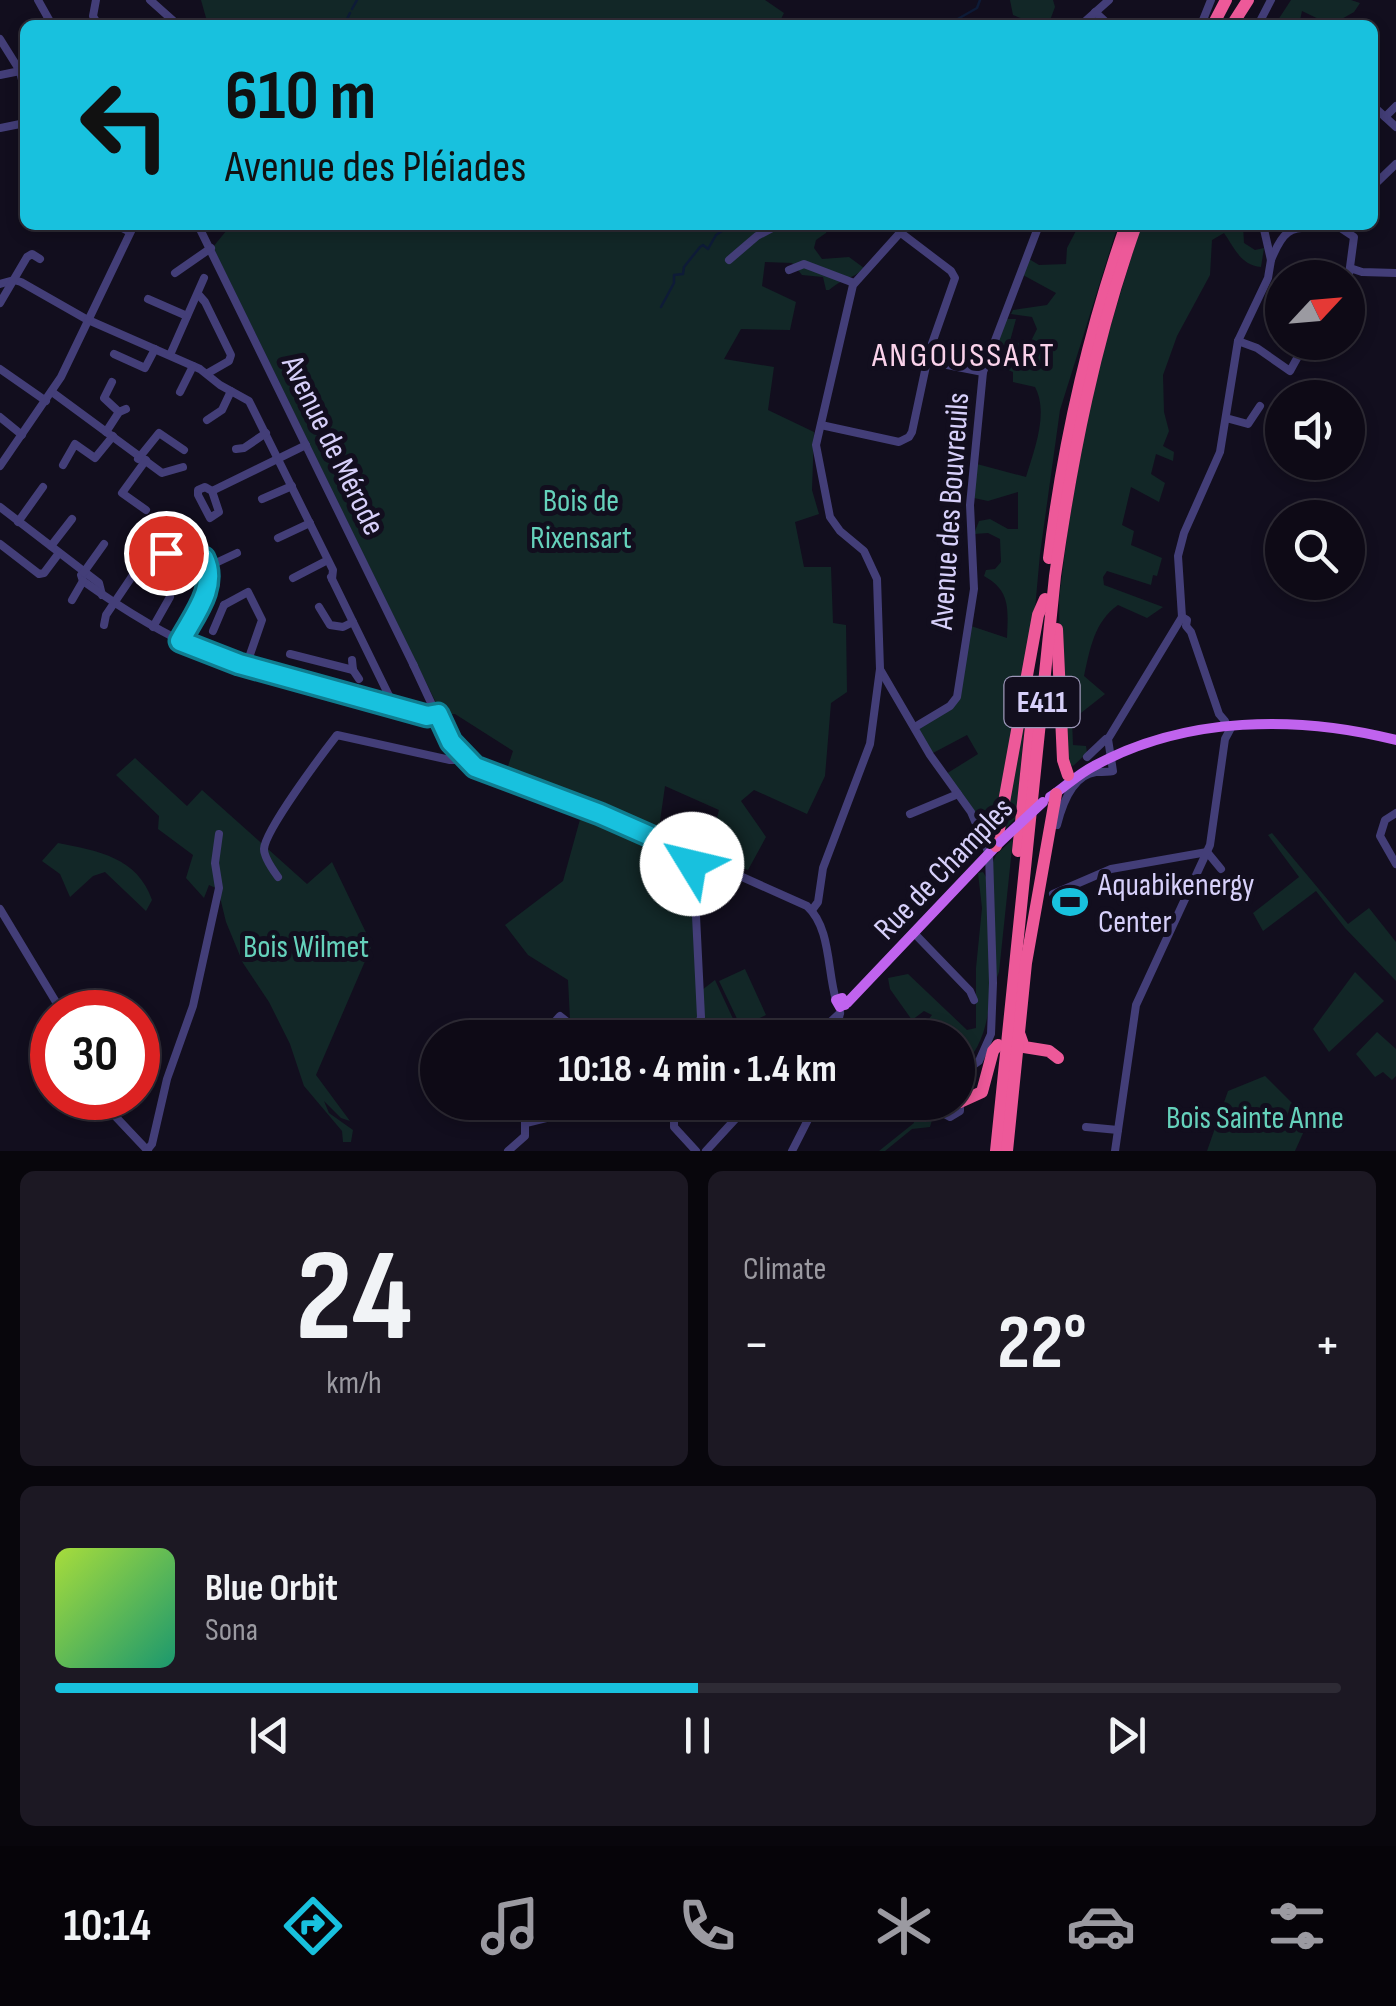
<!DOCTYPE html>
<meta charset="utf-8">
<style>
body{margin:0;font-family:"Sofia Sans Condensed",sans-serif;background:#1c1823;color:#f1f3f6;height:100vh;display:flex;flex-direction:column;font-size:38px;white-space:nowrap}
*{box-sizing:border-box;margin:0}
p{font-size:32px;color:#9b9aa1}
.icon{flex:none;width:55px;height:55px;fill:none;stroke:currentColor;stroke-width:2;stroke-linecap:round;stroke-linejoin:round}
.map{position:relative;height:1151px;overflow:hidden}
.panel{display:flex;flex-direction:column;gap:20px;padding:20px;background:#08060c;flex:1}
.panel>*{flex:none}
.top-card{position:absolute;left:20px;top:20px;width:1358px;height:210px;border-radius:15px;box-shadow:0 5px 15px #0003,0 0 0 2px #2e2b35;background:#18c1de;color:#111;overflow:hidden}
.needle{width:65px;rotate:64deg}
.controls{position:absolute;left:1265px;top:260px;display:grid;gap:20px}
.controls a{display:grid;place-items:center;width:100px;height:100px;border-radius:50%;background:#0e0a16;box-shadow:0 5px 15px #0003,0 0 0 2px #2e2b35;font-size:50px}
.speed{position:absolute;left:30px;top:990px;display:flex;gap:20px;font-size:50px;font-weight:700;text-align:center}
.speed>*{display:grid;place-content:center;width:130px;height:130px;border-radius:50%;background:#0e0a16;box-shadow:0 5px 15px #0003,0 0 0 2px #2e2b35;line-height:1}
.speed .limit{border:15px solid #d22;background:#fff;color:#111}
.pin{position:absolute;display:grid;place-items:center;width:85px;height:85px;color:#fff;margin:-42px;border:5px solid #fff;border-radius:50%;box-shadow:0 2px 10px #0007}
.me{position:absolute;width:110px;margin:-55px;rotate:306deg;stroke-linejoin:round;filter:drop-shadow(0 0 8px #0008)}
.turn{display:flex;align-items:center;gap:35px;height:210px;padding:0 40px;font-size:45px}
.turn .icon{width:130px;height:130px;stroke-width:2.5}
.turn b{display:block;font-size:70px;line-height:85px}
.big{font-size:75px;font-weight:700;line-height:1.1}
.panel .widget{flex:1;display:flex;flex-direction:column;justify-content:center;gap:15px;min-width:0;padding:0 35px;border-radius:15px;background:#1c1823}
.panel .dial{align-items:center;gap:0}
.dial b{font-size:130px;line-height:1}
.song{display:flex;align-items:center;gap:30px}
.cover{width:120px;height:120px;border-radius:15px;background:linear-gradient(135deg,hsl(80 70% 55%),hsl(160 70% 35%))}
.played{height:10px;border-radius:5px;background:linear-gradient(90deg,#18c1de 50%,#2e2b35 50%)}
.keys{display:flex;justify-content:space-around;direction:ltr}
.heat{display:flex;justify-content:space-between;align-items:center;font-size:55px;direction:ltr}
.panel .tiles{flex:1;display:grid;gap:20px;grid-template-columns:1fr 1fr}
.widget:last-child{grid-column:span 2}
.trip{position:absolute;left:420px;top:1020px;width:555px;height:100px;border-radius:50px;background:#0e0a16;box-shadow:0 5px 15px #0003,0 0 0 2px #2e2b35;font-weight:700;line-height:100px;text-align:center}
.menu{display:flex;height:160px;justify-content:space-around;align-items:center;background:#060409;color:#9b9aa1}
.menu .icon{width:70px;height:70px}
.menu .current{color:#18c1de}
.menu b{font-size:45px;color:#f1f3f6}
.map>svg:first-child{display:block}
.green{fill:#122727}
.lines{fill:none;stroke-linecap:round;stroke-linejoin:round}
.stream{stroke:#0e1b37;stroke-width:2.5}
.minor{stroke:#433e78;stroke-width:8}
.major{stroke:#c063ee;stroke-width:10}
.highway{stroke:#ed5999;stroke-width:12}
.major-bridge{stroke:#c063ee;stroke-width:10}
.route-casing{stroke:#107d90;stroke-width:25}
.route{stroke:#18c1de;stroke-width:18}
.labels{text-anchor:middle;stroke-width:10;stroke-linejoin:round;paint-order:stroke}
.shield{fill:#120e1e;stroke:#9c96b8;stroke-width:2.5}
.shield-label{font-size:30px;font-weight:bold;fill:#d7d0fa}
.street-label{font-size:32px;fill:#d7d0fa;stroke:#120e1e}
.park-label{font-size:32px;fill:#65d1bb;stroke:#120e1e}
.poi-label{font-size:32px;fill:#d7d0fa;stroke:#120e1e;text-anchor:start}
.neighbourhood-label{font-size:35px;letter-spacing:2.5px;fill:#fad2ea;stroke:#120e1e}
</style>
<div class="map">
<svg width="1396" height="1151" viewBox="0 0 1396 1151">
<rect width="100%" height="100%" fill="#120e1e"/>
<g class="green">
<polygon points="201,0 765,0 784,13 778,25 208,25"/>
<polygon points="1010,0 1053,0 1055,7 1049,23 1038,25 1013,15"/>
<polygon points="1291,0 1351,0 1360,3 1354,12 1331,25 1302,11 1299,25 1281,25 1278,20"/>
<path d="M231 225H830L826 233 816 240 814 248 822 259 849 257 864 268C852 280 841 279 829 290H826L823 277 802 275 792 263 765 262 762 286 796 302 790 330 741 329 724 359 774 367 768 410 814 432 812 490 819 514 795 522 804 567H831L833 623 846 625 847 692 831 703 825 776 807 814 754 790 741 801 766 837 748 870 707 855 719 810 665 786 659 828 689 843 699 1015 692 1032 679 1037H593L570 1020 568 980 528 955 505 925 563 881 584 805 505 775 513 751 455 714 442 715 213 247Z"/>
<path d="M1079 225H1118L1060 410 1040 554 1016 818 989 845 978 818 946 774 978 754 967 735 933 753 917 728 952 709 971 626 1007 638C1008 609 1011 591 984 576L986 570 995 569 1001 562 1000 539 988 533 974 534 979 521 990 519 1008 529H1018V492L988 501 974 498 977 464 1026 477C1034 450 1049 413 1035 387L1013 382V372L999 366 992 371 988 369 1006 319H1016L1010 341 1029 345 1037 329 1032 317 1011 314 1013 310 1047 305 1056 293 1023 275 1029 259 1039 265 1066 264 1067 248Z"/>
<path d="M1141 225H1243L1244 243 1255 250 1264 248 1261 267C1240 265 1234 247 1224 233L1212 240 1210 275 1177 336 1163 375 1164 412 1169 431 1163 446 1174 452 1173 461 1156 454 1151 474 1165 483 1159 502 1131 487 1122 525 1134 531 1131 545 1162 558 1157 576 1153 575 1151 585 1107 571 1103 577 1104 585 1163 607 1147 618 1118 605C1094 622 1090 649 1084 676L1105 694 1072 720 1073 745 1086 746 1087 753 1073 766 1068 764 1060 661 1059 599 1067 535 1091 391Z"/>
<polygon points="135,758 187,806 202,790 307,884 332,862 372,945 316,1075 350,1121 341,1118 324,1101 329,1113 353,1130 351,1142 343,1142 342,1131 304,1086 290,1044 269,1002 243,963 226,922 218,889 209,885 204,898 186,878 193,855 158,829 159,816 116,775"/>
<polygon points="1272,833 1348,924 1369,908 1396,942 1396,981 1345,928 1316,891 1263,931 1253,913 1299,877 1268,835"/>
<polygon points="1013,839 999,972 996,980 991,867 996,855"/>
<path d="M58 843C98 851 137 857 152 900L146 911 105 872 93 876 70 897 60 874 42 861Z"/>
<path d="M978 873 983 872 986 877C988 931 1007 1035 958 1069V1038L915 1037 932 1015 924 1011 912 1020 890 989 888 978 908 974 967 1030 976 1028V968L982 908Z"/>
<polygon points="745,969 766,1015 741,1027 719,981"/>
<polygon points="1355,972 1384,1001 1329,1052 1313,1029"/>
<polygon points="715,980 735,1023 722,1029 719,1037 704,1037 702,990"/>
<polygon points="1377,1032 1396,1049 1396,1076 1392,1080 1383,1072 1375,1077 1356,1054"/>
<polygon points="1265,1076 1309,1120 1295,1151 1207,1151 1228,1091"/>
<polygon points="908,1103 937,1103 930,1127 912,1129 885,1151 879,1151 914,1123"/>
</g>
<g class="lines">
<g class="stream">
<polyline points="352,9 357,0"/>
<polyline points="344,25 350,13"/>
<polyline points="954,25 956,20 977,8 980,0"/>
<polyline points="661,307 674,283 674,275 683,274 684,267 700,247 703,245 708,249 716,235 731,225"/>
</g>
<g class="minor">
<polyline points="38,0 52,25"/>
<polyline points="96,0 93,16 98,25"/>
<polyline points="150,0 178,25"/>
<polyline points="1095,12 1109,25"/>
<polyline points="76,25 78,25"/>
<polyline points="1081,25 1109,0"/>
<polyline points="1201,25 1211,0"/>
<polyline points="1258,25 1271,0"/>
<polyline points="0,39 20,71 25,93"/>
<polyline points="0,75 20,71"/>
<polyline points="1372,105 1396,127"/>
<polyline points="1385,117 1396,106"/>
<polyline points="0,128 25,123"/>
<polyline points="1372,187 1396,164"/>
<polyline points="116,225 130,232"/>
<polyline points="198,225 414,666"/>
<polyline points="1336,225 1354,237 1348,282"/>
<polyline points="729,260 757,236 778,225"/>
<path d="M1271 260C1288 218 1296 232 1330 225"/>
<polyline points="1350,268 1362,272 1396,273"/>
<polyline points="789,270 804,264 854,283"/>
<polyline points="175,273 211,248"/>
<polyline points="0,284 14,280 21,282 86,319 200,369 220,385 249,401 333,570 332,579"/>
<polyline points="198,294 205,302 231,355 229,361 208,373"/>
<polyline points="148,299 187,316"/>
<polyline points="0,303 27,257 32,254 40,259"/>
<polyline points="1238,341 1257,348 1290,371 1306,342"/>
<polyline points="114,354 145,368 155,349"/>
<polyline points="170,355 204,278"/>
<polyline points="927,361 983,372"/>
<polyline points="0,369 46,401"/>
<polyline points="112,382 104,398 119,412"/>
<polyline points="52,392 162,473 183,467"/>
<polyline points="180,392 193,366"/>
<polyline points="0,417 22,435"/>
<polyline points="1226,418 1248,424 1260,406"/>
<polyline points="207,420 222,410 231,391"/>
<polyline points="821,425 899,442 909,437 912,432 929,352 955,278 951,271 901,233"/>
<polyline points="106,432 119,412 126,409"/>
<polyline points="236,449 244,448 266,433"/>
<polyline points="138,459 159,433 184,450"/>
<polyline points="63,465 75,444 95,458 113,436"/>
<polyline points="0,466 61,377 134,225"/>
<polyline points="212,491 219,512 210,518 198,495 198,490 205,487 212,491 306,445"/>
<polyline points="262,499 292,486"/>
<polyline points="0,507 99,583 102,595"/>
<polyline points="146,510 122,493 146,460"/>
<polyline points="18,522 43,487"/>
<polyline points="278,538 310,523"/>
<polyline points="0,544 39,574 44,573 59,553"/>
<polyline points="51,546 72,519"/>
<polyline points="166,553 185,565 201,559"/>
<polyline points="205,568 237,553"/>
<path d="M84 572 81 575 83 581C121 608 160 633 203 651 274 680 353 696 427 716L438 714"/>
<polyline points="84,572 104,544"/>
<polyline points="331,577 395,708"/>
<polyline points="293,578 324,562"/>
<polyline points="72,600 83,581"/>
<polyline points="224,605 248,592 262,620 246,666"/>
<polyline points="319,607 330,625 343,627 353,622"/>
<polyline points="104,625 106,615 133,575"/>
<polyline points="153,627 170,597"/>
<polyline points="213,631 224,605"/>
<path d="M176 638 205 584 204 569 193 547 196 545C221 585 200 603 181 641"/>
<polyline points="290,654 353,670"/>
<polyline points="352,660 353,670 359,679"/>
<path d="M413 664 446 735 475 767 597 812 807 906C831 928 827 970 836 1000"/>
<polyline points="881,671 930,755 971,812 989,854 993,983 991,1034 979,1061 958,1076"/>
<polyline points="1225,721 1219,714 1191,632 1186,626 1187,620 1182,617 1178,556 1184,533 1220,452 1238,341 1268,278 1271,260 1263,225"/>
<polyline points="915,727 950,706 957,697 974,589 970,505 983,372 1039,225"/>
<polyline points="1087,757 1106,739"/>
<polyline points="1396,813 1385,820 1380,836 1396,864"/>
<polyline points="910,814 958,794"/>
<path d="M1057 825C1062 805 1072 775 1096 772 1102 772 1108 772 1113 771L1108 739 1182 617"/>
<polyline points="1207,852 1221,869"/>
<path d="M278 877C273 870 264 858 264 849 265 830 323 753 337 735L450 760H466"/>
<polyline points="1053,894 1111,869 1207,852"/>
<polyline points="0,909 62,1012"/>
<polyline points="812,910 818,902 823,868 870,744 880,669 877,579 864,551 840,531 830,517 816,445 853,285 907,225"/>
<polyline points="914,933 970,991 974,1000"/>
<polyline points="540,1038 560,1016 587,1038"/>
<polyline points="681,1038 697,1030 701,1017 693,855"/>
<polyline points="813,1038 840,1013"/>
<polyline points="835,1038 840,1013"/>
<polyline points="98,1098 148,1151"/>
<polyline points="885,1102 896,1111"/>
<polyline points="940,1102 941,1112 950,1117 960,1111 960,1102"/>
<polyline points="674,1114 674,1127 696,1151"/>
<polyline points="526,1123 595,1106"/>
<polyline points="1086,1127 1118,1130"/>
<polyline points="147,1150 152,1144 167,1079 193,1006 219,888 215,863 219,834"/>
<polyline points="508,1151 525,1136 525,1102"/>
<polyline points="706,1151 751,1102"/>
<polyline points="792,1151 817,1102"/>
<polyline points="1115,1151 1136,1005 1210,845 1225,739 1232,726"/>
</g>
<g class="major">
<path d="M1050 797C1065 787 1078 774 1094 766 1185 716 1298 715 1396 740"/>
<polyline points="845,1005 842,998 836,1000 840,1007 847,1003 999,843"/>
</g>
<g class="highway">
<polyline points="1213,25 1226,0"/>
<polyline points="1232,25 1248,0"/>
<path d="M1049 558C1063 444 1088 333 1126 225"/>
<polyline points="1057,629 1063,760 1068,775"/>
<polyline points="996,846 1038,615 1045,599"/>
<polyline points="1018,851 1033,707"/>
<polyline points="1019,1033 1024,1047 1049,1051 1058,1058"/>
<polyline points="960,1102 982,1092 993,1051 998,1045"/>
<path d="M996 1151 1055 576C1072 456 1095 340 1136 225"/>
<polyline points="1007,1151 1026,963 1056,794"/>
</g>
<polyline class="major-bridge" points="1000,842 1043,802"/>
</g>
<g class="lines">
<defs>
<path id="route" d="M166 553 186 566 204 558C218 587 194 615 180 641L239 664 427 716 438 714 451 742 475 767 600 814 693 855 692 864"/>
</defs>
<use href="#route" class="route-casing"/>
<use href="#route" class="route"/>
</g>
<defs>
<symbol id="stadium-bare" viewBox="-9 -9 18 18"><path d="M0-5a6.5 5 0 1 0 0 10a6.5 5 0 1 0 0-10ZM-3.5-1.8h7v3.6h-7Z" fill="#18c1de" stroke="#120e1e" stroke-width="2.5" paint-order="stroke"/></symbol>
</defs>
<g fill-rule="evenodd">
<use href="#stadium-bare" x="1045" y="877" width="50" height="50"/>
</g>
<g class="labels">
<rect class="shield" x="1004.5" y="677" width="75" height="50" rx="8"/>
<g class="shield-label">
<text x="1042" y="712">E411</text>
</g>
<g class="street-label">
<text transform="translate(334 445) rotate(64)" y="11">Avenue de Mérode</text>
<text transform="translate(949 511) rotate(-86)" y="11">Avenue des Bouvreuils</text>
<text transform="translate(943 868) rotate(-46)" y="11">Rue de Champles</text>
</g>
<g class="park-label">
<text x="581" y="511">Bois de<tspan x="581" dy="37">Rixensart</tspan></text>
<text x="306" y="957">Bois Wilmet</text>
<text x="1255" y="1128">Bois Sainte Anne</text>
</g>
<g class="poi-label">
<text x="1098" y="895">Aquabikenergy<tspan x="1098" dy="37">Center</tspan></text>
</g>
<g class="neighbourhood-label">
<text x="964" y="366">ANGOUSSART</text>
</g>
</g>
</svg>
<div class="controls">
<a><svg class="needle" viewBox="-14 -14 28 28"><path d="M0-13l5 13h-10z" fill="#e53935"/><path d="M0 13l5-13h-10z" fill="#9b9aa1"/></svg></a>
<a><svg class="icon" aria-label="sound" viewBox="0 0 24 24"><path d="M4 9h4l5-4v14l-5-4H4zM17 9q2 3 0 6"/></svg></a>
<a><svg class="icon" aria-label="search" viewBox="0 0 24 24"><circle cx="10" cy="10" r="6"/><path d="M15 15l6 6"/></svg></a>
</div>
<div class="speed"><div class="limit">30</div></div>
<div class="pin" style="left:166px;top:553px;background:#d93025"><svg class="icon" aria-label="arrive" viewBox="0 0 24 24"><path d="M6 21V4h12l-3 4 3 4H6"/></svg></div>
<svg class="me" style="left:692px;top:864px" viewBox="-20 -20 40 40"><circle r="19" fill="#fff"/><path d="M0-13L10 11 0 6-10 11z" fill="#18c1de"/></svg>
<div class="trip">10:18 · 4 min · 1.4 km</div>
<div class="top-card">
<div class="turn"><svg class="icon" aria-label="left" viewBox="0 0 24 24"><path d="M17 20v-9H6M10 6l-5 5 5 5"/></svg><div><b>610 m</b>Avenue des Pléiades</div></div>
</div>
</div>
<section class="panel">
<div class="tiles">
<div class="widget dial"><b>24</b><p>km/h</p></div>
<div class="widget"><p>Climate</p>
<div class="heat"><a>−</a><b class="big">22°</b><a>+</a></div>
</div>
<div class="widget">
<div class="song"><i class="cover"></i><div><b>Blue Orbit</b><p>Sona</p></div></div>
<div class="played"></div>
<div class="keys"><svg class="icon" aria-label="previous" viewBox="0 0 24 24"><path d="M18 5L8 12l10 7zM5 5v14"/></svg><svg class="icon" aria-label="pause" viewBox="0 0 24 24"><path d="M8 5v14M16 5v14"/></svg><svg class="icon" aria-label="next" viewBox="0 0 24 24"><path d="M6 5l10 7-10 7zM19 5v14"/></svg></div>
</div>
</div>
</section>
<nav class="menu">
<b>10:14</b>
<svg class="icon current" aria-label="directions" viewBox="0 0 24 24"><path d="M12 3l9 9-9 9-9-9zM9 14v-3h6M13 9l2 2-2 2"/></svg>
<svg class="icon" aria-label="music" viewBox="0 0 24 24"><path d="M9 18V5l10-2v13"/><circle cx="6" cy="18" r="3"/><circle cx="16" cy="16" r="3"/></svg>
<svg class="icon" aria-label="phone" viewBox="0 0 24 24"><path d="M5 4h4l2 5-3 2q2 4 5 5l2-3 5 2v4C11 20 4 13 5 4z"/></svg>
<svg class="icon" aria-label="climate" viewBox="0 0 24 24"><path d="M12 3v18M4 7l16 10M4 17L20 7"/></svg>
<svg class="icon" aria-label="car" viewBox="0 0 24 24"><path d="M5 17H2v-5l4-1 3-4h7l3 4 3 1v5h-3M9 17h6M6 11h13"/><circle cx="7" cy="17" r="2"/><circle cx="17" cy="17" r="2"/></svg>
<svg class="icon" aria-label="filters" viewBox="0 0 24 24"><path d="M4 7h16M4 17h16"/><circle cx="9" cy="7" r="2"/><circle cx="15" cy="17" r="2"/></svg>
</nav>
